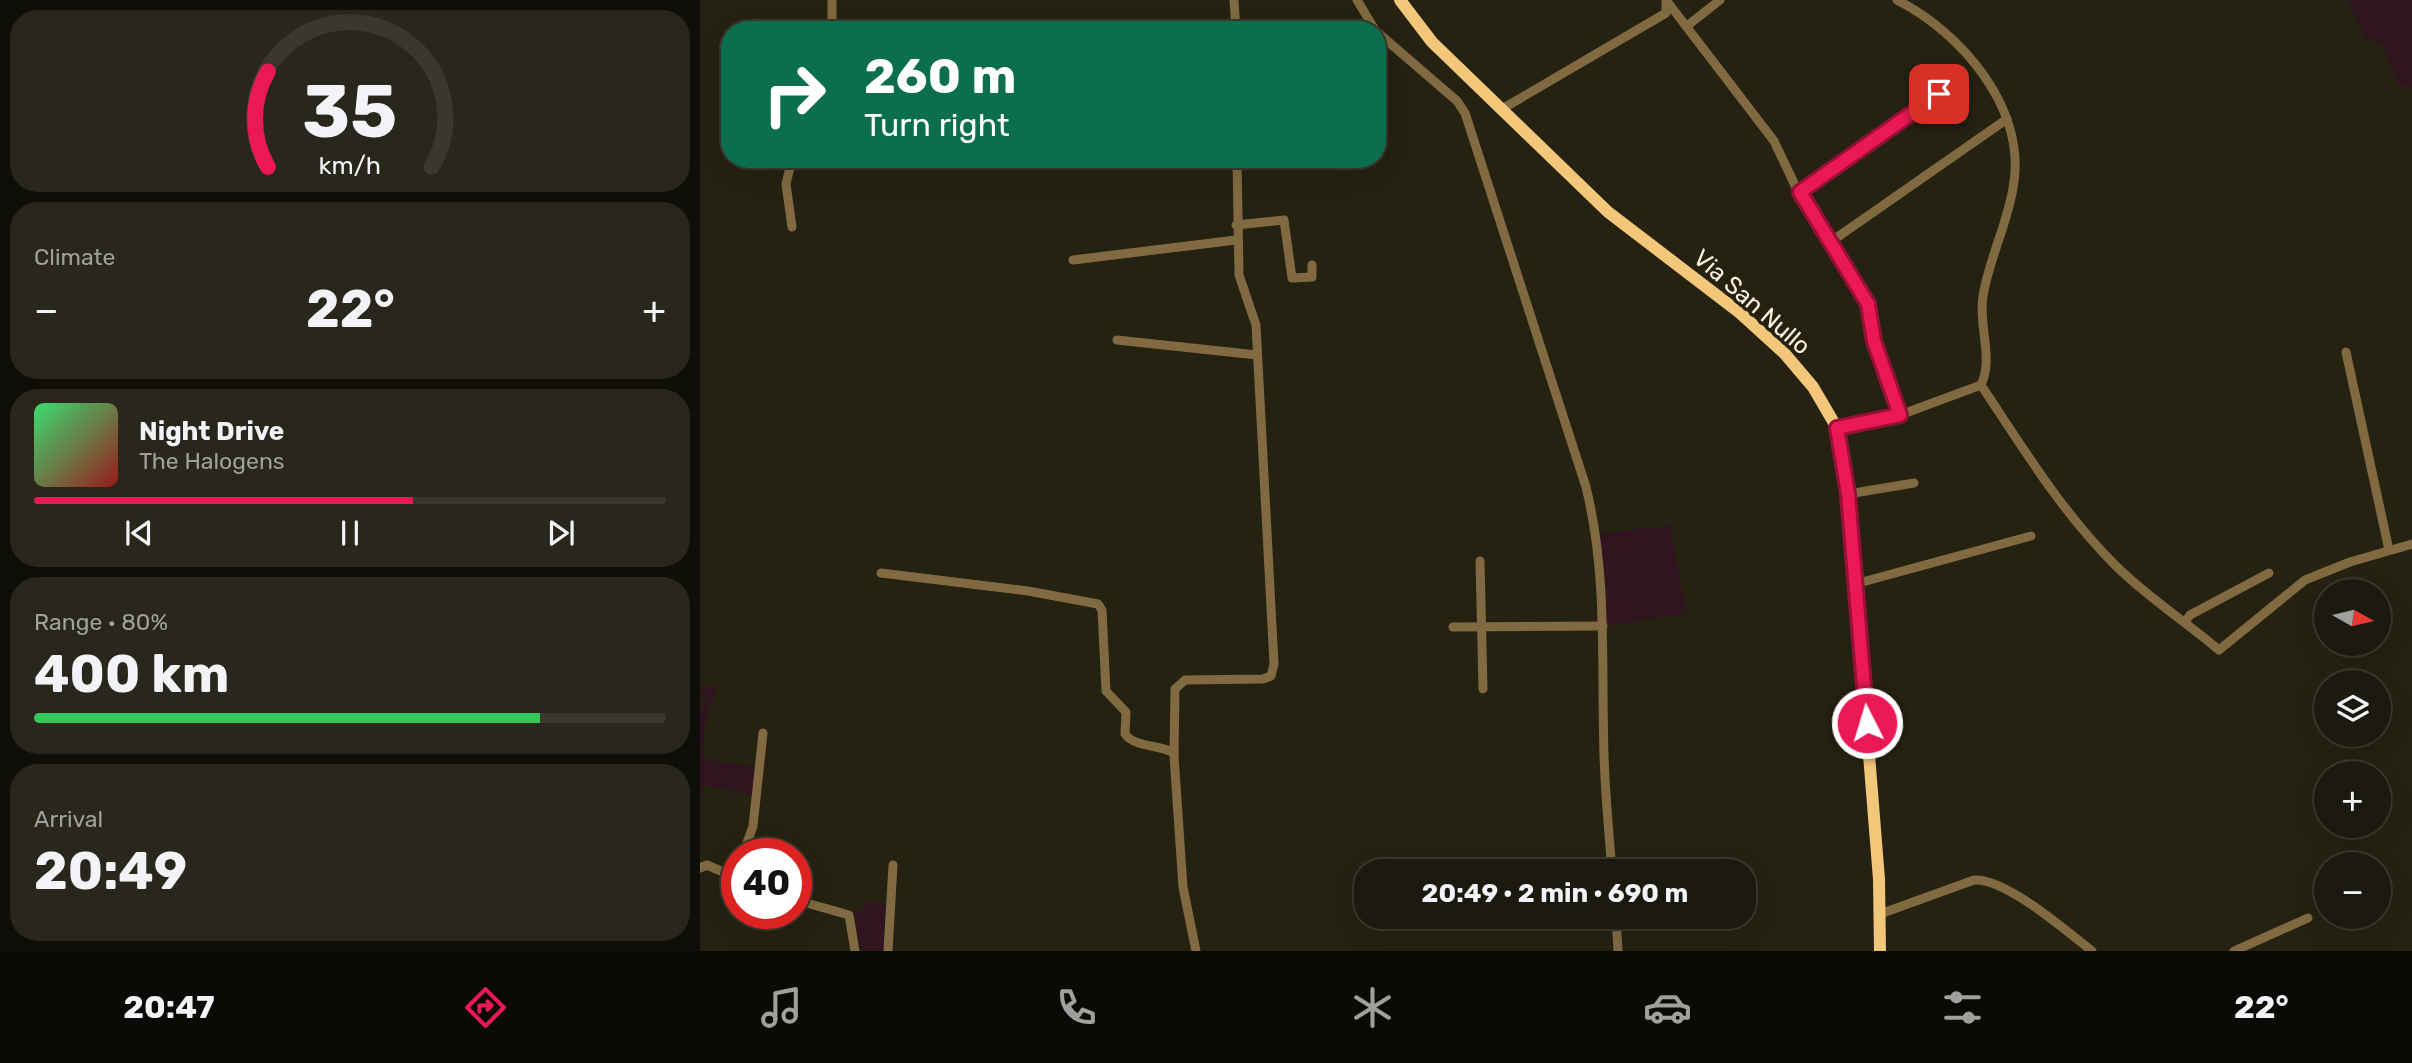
<!DOCTYPE html>
<meta charset="utf-8">
<style>
body{margin:0;font-family:Rubik,sans-serif;background:#29271c;color:#f1f3f6;height:100vh;display:flex;flex-direction:column;font-size:26px;white-space:nowrap}
*{box-sizing:border-box;margin:0}
p{font-size:23px;color:#a0a19e}
.icon{flex:none;width:38px;height:38px;fill:none;stroke:currentColor;stroke-width:2;stroke-linecap:round;stroke-linejoin:round}
.map{position:relative;flex:1;overflow:hidden}
.panel{display:flex;flex-direction:column;gap:10px;padding:10px;background:#0f0e08;width:700px}
.panel>*{flex:none}
.top-card{position:absolute;left:21px;top:21px;width:665px;height:147px;border-radius:28px;box-shadow:0 7px 28px #0002,0 0 0 2px #3a382e;background:#0b6e4f;color:#fff;overflow:hidden}
.needle{width:46px;rotate:98deg}
.fabs{position:absolute;left:1614px;top:579px;display:grid;gap:14px}
.fabs a{display:grid;place-items:center;width:77px;height:77px;border-radius:50%;background:#1c1a0e;box-shadow:0 7px 28px #0002,0 0 0 2px #3a382e;font-size:35px}
.speed{position:absolute;left:21px;top:838px;display:flex;gap:14px;font-size:35px;font-weight:700;text-align:center}
.speed>*{display:grid;place-content:center;width:91px;height:91px;border-radius:50%;background:#1c1a0e;box-shadow:0 7px 28px #0002,0 0 0 2px #3a382e;line-height:1}
.speed .limit{border:10px solid #d22;background:#fff;color:#111}
.pin{position:absolute;display:grid;place-items:center;width:60px;height:60px;color:#fff;margin:-30px;border-radius:14px;box-shadow:0 4px 10px #0006}
.me{position:absolute;width:77px;margin:-38px;rotate:355deg;stroke-linejoin:round;filter:drop-shadow(0 0 5px #0008)}
.turn{display:flex;align-items:center;gap:24px;height:147px;padding:0 28px;font-size:32px}
.turn .icon{width:91px;height:91px;stroke-width:2.5}
.turn b{display:block;font-size:49px;line-height:60px}
.big{font-size:52px;font-weight:700;line-height:1.1}
.panel .tile{flex:1;display:flex;flex-direction:column;justify-content:center;gap:10px;min-width:0;padding:0 24px;border-radius:28px;background:#29271c}
.panel .dial{align-items:center;gap:0}
.dial svg{height:182px;overflow:visible;fill:none;stroke:#3a382e;stroke-width:7;stroke-linecap:round;text-anchor:middle}
.dial text{fill:#f1f3f6;stroke:none}
.song{display:flex;align-items:center;gap:21px}
.cover{width:84px;height:84px;border-radius:10px;background:linear-gradient(135deg,hsl(140 70% 55%),hsl(0 70% 35%))}
.played{height:7px;border-radius:4px;background:linear-gradient(90deg,#ea1855 60%,#3a382e 60%)}
.keys{display:flex;justify-content:space-around;direction:ltr}
.heat{display:flex;justify-content:space-between;align-items:center;font-size:38px;direction:ltr}
.charge{height:10px;border-radius:5px;background:linear-gradient(90deg,#34c759 80%,#3a382e 0)}
.trip{position:absolute;left:654px;top:859px;width:402px;height:70px;border-radius:28px;background:#1c1a0e;box-shadow:0 7px 28px #0002,0 0 0 2px #3a382e;font-weight:700;line-height:70px;text-align:center}
.menu{display:flex;height:112px;justify-content:space-around;align-items:center;background:#0b0a06;color:#a0a19e}
.menu .icon{width:49px;height:49px}
.menu .selected{color:#ea1855}
.menu b{font-size:32px;color:#f1f3f6}
main{display:flex;flex:1;min-height:0}
.map>svg:first-child{display:block}
.green{fill:#301521}
.lines{fill:none;stroke-linecap:round;stroke-linejoin:round}
.street{stroke:#816a41;stroke-width:9}
.secondary{stroke:#f3c77a;stroke-width:12}
.route-casing{stroke:#981037;stroke-width:18}
.route{stroke:#ea1855;stroke-width:12}
.labels{text-anchor:middle;stroke-width:7;stroke-linejoin:round;paint-order:stroke}
.street-label{font-size:24px;fill:#fcf2da;stroke:#262212}
</style>
<main>
<section class="panel">
<div class="tile dial"><svg viewBox="0 0 100 80">
<path d="M14 69A42 42 0 1 1 86 69"/>
<path d="M14 69A42 42 0 0 1 14 27" stroke="#ea1855"/>
<text x="50" y="56" font-size="32" font-weight="700">35</text>
<text x="50" y="72" font-size="11">km/h</text>
</svg></div>
<div class="tile"><p>Climate</p>
<div class="heat"><a>−</a><b class="big">22°</b><a>+</a></div>
</div>
<div class="tile">
<div class="song"><i class="cover"></i><div><b>Night Drive</b><p>The Halogens</p></div></div>
<div class="played"></div>
<div class="keys"><svg class="icon" aria-label="previous" viewBox="0 0 24 24"><path d="M18 5L8 12l10 7zM5 5v14"/></svg><svg class="icon" aria-label="pause" viewBox="0 0 24 24"><path d="M8 5v14M16 5v14"/></svg><svg class="icon" aria-label="next" viewBox="0 0 24 24"><path d="M6 5l10 7-10 7zM19 5v14"/></svg></div>
</div>
<div class="tile"><p>Range · 80%</p><b class="big">400 km</b><div class="charge"></div></div>
<div class="tile"><p>Arrival</p><b class="big">20:49</b></div>
</section>
<div class="map">
<svg width="1712" height="951" viewBox="0 0 1712 951">
<rect width="100%" height="100%" fill="#262212"/>
<g class="green">
<polygon points="1648,0 1712,0 1712,88 1698,83 1682,44 1665,37"/>
<polygon points="970,525 986,613 906,626 905,579 899,534"/>
<polygon points="18,686 6,719 2,759 57,767 55,795 4,785 0,802 0,715 6,697 0,693 0,687"/>
<polygon points="164,902 188,904 185,951 160,951 153,910 163,911"/>
</g>
<g class="lines">
<g class="street">
<polyline points="534,0 536,30"/>
<polyline points="657,0 675,30"/>
<polyline points="966,0 1074,141 1101,198 1168,304 1174,341 1200,415"/>
<polyline points="987,26 1020,0"/>
<polyline points="132,30 132,0"/>
<path d="M677 32 757 101 765 113 886 487C908 576 901 664 904 754 905 793 909 832 912 872"/>
<polyline points="802,109 966,13 966,0"/>
<polyline points="92,159 86,184 92,227"/>
<polyline points="1100,192 1239,94"/>
<polyline points="536,225 584,220 592,278 612,277 612,265"/>
<polyline points="1129,243 1307,119"/>
<polyline points="373,260 536,240"/>
<polyline points="417,340 557,355"/>
<polyline points="1646,352 1689,550"/>
<path d="M1281 385C1323 448 1361 511 1415 565 1447 597 1485 621 1519 650L1605 580 1650 562 1712 544"/>
<path d="M1137 428 1200 415 1281 385C1294 358 1278 325 1283 296 1289 259 1307 225 1313 188 1328 110 1262 33 1197 0"/>
<polyline points="1148,494 1214,483"/>
<polyline points="780,561 783,689"/>
<path d="M181 573 328 591 398 604 402 610 406 691 426 712 425 734C435 748 460 744 474 753"/>
<polyline points="1155,584 1331,536"/>
<polyline points="1485,622 1490,615 1569,573"/>
<polyline points="753,627 903,626"/>
<polyline points="43,854 53,826 63,733"/>
<polyline points="0,868 7,865 37,878"/>
<polyline points="96,900 149,915 155,951"/>
<path d="M1180 914 1274 880C1306 878 1366 931 1392 951"/>
<polyline points="916,917 918,951"/>
<polyline points="188,951 193,865"/>
<polyline points="496,951 483,887 474,756 475,689 485,680 563,679 571,676 574,664 556,325 539,275 537,159"/>
<polyline points="1534,951 1608,918"/>
</g>
<polyline class="secondary" points="700,0 732,42 908,212 1040,313 1085,354 1113,387 1137,428 1148,494 1179,879 1180,951"/>
</g>
<g class="lines">
<defs>
<polyline id="route" points="1167,723 1148,494 1137,428 1200,415 1174,341 1168,304 1100,192 1239,94"/>
</defs>
<use href="#route" class="route-casing"/>
<use href="#route" class="route"/>
</g>
<g class="labels">
<g class="street-label">
<text transform="translate(1052 302) rotate(41)" y="8">Via San Nullo</text>
</g>
</g>
</svg>
<div class="fabs">
<a><svg class="needle" viewBox="-14 -14 28 28"><path d="M0-13l5 13h-10z" fill="#e53935"/><path d="M0 13l5-13h-10z" fill="#a0a19e"/></svg></a>
<a><svg class="icon" aria-label="layers" viewBox="0 0 24 24"><path d="M12 4l9 5-9 5-9-5zM3 14l9 5 9-5"/></svg></a>
<a>+</a>
<a>−</a>
</div>
<div class="speed"><div class="limit">40</div></div>
<div class="pin" style="left:1239px;top:94px;background:#d93025"><svg class="icon" aria-label="arrive" viewBox="0 0 24 24"><path d="M6 21V4h12l-3 4 3 4H6"/></svg></div>
<svg class="me" style="left:1167px;top:723px" viewBox="-20 -20 40 40"><circle r="17" fill="#ea1855" stroke="#fff" stroke-width="3"/><path d="M0-11L8 9 0 5-8 9z" fill="#fff"/></svg>
<div class="trip">20:49 · 2 min · 690 m</div>
<div class="top-card">
<div class="turn"><svg class="icon" aria-label="right" viewBox="0 0 24 24"><path d="M7 20v-9h11M14 6l5 5-5 5"/></svg><div><b>260 m</b>Turn right</div></div>
</div>
</div>
</main>
<nav class="menu">
<b>20:47</b>
<svg class="icon selected" aria-label="directions" viewBox="0 0 24 24"><path d="M12 3l9 9-9 9-9-9zM9 14v-3h6M13 9l2 2-2 2"/></svg>
<svg class="icon" aria-label="music" viewBox="0 0 24 24"><path d="M9 18V5l10-2v13"/><circle cx="6" cy="18" r="3"/><circle cx="16" cy="16" r="3"/></svg>
<svg class="icon" aria-label="phone" viewBox="0 0 24 24"><path d="M5 4h4l2 5-3 2q2 4 5 5l2-3 5 2v4C11 20 4 13 5 4z"/></svg>
<svg class="icon" aria-label="climate" viewBox="0 0 24 24"><path d="M12 3v18M4 7l16 10M4 17L20 7"/></svg>
<svg class="icon" aria-label="car" viewBox="0 0 24 24"><path d="M5 17H2v-5l4-1 3-4h7l3 4 3 1v5h-3M9 17h6M6 11h13"/><circle cx="7" cy="17" r="2"/><circle cx="17" cy="17" r="2"/></svg>
<svg class="icon" aria-label="filters" viewBox="0 0 24 24"><path d="M4 7h16M4 17h16"/><circle cx="9" cy="7" r="2"/><circle cx="15" cy="17" r="2"/></svg>
<b>22°</b>
</nav>
